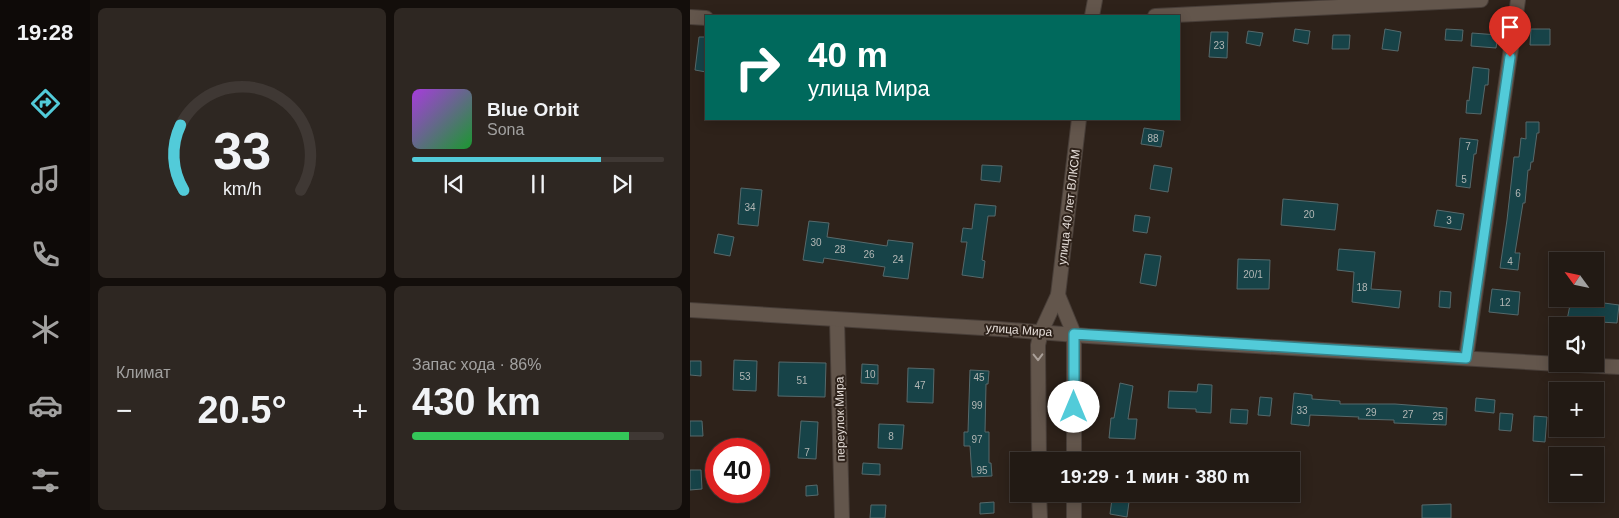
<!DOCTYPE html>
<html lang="ru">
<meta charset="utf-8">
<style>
body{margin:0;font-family:Helvetica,sans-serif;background:#2e2722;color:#f1f3f6;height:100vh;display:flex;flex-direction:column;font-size:19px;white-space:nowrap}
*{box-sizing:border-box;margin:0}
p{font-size:16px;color:#a2a1a0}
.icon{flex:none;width:28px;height:28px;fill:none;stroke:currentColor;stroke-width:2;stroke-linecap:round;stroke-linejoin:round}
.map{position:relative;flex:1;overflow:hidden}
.panel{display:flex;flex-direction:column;gap:8px;padding:8px;background:#130e0b;width:600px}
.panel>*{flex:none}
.top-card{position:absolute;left:15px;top:15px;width:475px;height:105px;border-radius:0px;box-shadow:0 2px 12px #0003,0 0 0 1px #3f3834;background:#00695c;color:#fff;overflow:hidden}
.needle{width:32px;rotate:303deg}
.controls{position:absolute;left:859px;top:252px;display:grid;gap:10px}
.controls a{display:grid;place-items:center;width:55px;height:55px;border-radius:0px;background:#221a14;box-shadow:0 2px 12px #0003,0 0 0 1px #3f3834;font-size:25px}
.speed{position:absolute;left:15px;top:438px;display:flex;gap:10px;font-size:25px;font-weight:700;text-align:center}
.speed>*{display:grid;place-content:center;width:65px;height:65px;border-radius:50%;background:#221a14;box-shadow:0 2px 12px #0003,0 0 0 1px #3f3834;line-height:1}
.speed .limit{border:8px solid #d22;background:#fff;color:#111}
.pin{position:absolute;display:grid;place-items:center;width:42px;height:42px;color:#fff;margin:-51px -21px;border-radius:50% 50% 50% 0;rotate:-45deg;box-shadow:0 0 5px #0007}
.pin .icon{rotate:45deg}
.me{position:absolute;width:55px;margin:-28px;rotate:0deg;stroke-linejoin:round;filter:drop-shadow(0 0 4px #0008)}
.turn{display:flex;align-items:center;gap:18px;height:105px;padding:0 20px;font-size:22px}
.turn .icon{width:65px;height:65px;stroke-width:2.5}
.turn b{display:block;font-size:35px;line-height:42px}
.big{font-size:38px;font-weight:700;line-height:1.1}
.panel .tile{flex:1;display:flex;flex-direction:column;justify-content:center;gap:8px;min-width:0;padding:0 18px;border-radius:8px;background:#2e2722}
.panel .dial{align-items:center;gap:0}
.dial svg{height:130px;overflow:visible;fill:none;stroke:#3f3834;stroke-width:7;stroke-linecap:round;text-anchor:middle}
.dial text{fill:#f1f3f6;stroke:none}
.song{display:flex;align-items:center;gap:15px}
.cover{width:60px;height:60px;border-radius:8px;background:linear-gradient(135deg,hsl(280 70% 55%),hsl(130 70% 35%))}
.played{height:5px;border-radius:2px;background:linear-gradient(90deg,#52cbd9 75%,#3f3834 75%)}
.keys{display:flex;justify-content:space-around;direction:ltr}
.heat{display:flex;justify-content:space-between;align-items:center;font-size:28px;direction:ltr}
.charge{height:8px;border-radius:4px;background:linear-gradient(90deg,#34c759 86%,#3f3834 0)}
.panel .tiles{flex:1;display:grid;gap:8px;grid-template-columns:repeat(2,1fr)}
.trip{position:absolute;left:320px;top:452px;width:290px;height:50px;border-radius:0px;background:#221a14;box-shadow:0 2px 12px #0003,0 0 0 1px #3f3834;font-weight:700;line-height:50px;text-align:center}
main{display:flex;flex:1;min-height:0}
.tab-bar{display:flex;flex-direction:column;width:90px;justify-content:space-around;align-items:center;background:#0e0a08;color:#a2a1a0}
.tab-bar .icon{width:35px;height:35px}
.tab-bar .active{color:#52cbd9}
.tab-bar b{font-size:22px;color:#f1f3f6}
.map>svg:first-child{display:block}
.building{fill:#174348;stroke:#56696b}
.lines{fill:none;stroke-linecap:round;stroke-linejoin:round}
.minor-casing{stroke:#483e38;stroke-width:16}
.tertiary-casing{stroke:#483e38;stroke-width:16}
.secondary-casing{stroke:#483e38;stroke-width:16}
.minor{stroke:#63564c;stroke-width:14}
.tertiary{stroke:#63564c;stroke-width:14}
.secondary{stroke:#63564c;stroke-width:14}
.oneway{stroke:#aaa099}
.route-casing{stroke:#35848d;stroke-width:12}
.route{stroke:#52cbd9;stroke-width:9}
.labels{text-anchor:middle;stroke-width:4;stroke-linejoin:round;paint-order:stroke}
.number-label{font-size:10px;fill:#b2b6b4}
.street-label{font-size:12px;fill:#e5ddd8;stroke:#2e221a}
</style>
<main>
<nav class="tab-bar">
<b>19:28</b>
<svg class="icon active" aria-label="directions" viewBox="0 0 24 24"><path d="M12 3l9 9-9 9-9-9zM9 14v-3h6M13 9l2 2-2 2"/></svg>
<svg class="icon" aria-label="music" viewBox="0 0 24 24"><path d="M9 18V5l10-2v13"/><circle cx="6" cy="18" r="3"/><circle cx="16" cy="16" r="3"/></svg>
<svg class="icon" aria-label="phone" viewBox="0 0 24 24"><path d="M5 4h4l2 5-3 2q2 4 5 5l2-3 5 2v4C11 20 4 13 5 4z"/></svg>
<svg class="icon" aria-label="climate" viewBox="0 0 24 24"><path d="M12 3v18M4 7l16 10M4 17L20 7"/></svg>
<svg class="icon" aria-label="car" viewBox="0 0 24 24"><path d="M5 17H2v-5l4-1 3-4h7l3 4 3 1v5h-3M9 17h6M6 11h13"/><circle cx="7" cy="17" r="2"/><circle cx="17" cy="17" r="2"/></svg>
<svg class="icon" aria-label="filters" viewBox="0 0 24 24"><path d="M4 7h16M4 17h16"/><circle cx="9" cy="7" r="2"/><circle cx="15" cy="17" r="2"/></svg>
</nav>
<section class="panel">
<div class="tiles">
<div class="tile dial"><svg viewBox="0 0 100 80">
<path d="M14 69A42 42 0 1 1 86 69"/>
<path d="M14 69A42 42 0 0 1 12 29" stroke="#52cbd9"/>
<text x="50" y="56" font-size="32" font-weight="700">33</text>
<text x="50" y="72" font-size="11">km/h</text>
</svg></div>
<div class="tile">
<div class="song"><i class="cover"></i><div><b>Blue Orbit</b><p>Sona</p></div></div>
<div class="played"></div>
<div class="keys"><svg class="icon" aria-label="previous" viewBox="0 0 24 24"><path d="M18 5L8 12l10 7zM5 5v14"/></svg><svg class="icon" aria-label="pause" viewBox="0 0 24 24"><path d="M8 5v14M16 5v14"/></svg><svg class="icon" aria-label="next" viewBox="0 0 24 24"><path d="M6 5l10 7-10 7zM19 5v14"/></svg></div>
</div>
<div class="tile"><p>Климат</p>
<div class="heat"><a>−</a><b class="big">20.5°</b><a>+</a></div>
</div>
<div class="tile"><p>Запас хода · 86%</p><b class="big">430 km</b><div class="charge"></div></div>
</div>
</section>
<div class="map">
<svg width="929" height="518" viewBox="0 0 929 518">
<rect width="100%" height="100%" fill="#2e221a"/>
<g class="building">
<polygon points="605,29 620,31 618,44 603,41"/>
<polygon points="695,29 711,32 708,51 692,49"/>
<polygon points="756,29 773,30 772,41 755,40"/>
<polygon points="841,29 860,29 860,45 840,45"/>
<polygon points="558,31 573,33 570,46 556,43"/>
<polygon points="521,32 538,32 537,58 519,57"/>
<polygon points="782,33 808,35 806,48 781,46"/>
<polygon points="643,35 660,35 659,49 642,49"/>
<polygon points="9,37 16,37 16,72 5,70"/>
<polygon points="783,67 799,69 798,85 795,85 791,114 776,113 777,100 779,101"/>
<polygon points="836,122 849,122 849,133 847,133 843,162 841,162 840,170 838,170 835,203 833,203 825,253 830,253 828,270 810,268 817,220 824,157 829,157 831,138 836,139"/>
<polygon points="454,128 474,131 471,147 451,144"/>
<polygon points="770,138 788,140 786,154 784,154 780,188 766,186"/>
<polygon points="292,165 312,166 310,182 291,180"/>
<polygon points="464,165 482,168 478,192 460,189"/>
<polygon points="51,188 72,190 68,226 48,224"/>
<polygon points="593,199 648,204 645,230 591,225"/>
<polygon points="285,204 306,206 305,216 298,216 292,260 295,261 293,278 272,275 277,242 271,242 273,228 282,229"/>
<polygon points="747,210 774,214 771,230 744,226"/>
<polygon points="445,215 460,217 457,233 443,231"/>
<polygon points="119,221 139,223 137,237 197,246 198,240 223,243 218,279 193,276 195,267 134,258 133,263 113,260"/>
<polygon points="28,234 44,237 40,256 24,253"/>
<polygon points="649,249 685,252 681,289 711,291 709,308 662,302 664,272 647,270"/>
<polygon points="455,254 471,256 466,286 450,283"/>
<polygon points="548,259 580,260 579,289 547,289"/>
<polygon points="802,289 830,292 828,315 799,312"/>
<polygon points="750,291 761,292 760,308 749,307"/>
<polygon points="881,300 914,306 914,303 929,305 927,323 877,320"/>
<polygon points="44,360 67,361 66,391 43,390"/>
<polygon points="0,361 11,361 11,376 0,375"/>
<polygon points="89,362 136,363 135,397 88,396"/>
<polygon points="172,364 188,365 188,384 171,383"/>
<polygon points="218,368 244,369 243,403 217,402"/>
<polygon points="280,370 299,371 298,384 296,384 295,432 299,432 299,463 301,463 302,476 282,477 280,446 274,446 274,432 278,432"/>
<polygon points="430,383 443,386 438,419 447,419 445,439 419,438 421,418 424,418"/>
<polygon points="508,384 522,385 521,413 506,412 506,409 478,408 479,391 507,392"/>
<polygon points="604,393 622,395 622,399 650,401 650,404 705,404 757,408 756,425 704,423 704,420 668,419 669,417 620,415 619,426 601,424"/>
<polygon points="570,397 582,398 580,416 568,415"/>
<polygon points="786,398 805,400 804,413 785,411"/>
<polygon points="541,409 558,410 557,424 540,423"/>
<polygon points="810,413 823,414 821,431 809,430"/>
<polygon points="844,416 857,417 855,442 843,441"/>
<polygon points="0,421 12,421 13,436 0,436"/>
<polygon points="111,421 128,422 126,459 108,458"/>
<polygon points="189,424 214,425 212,449 188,448"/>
<polygon points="173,463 190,464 190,475 172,474"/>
<polygon points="0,470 11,470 12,489 0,490"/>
<polygon points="127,485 128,495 116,496 116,486"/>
<polygon points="422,499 439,502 437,517 420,514"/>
<polygon points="304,502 304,513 290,514 290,503"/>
<polygon points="761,504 761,518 732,518 732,505"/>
<polygon points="181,505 196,505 195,518 180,518"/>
</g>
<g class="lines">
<defs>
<g id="minor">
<polyline points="465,16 791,0"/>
<polyline points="0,17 16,18"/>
<polyline points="147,320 152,518"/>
<polyline points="776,358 828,0"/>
</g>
<g id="tertiary">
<polyline points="402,16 405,0"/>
<polyline points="368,295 384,334 384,461"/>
<polyline points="349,461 348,345 351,332 368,295 389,119"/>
<polyline points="349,494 350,518"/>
<polyline points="384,518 384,494"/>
</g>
<g id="secondary">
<polyline points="0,310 309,329 398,336 868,364"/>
<polyline points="868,364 929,367"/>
</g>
</defs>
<use href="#minor" class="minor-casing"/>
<use href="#tertiary" class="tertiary-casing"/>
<use href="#secondary" class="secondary-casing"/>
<use href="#minor" class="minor"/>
<use href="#tertiary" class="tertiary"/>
<use href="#secondary" class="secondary"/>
</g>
<defs><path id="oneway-chevron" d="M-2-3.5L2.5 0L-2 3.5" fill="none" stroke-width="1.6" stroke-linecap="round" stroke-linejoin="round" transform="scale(1.25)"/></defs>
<use class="oneway" href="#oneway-chevron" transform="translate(348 357) rotate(89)"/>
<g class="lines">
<defs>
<polyline id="route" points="384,407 384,334 776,358 820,57"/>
</defs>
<use href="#route" class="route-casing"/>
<use href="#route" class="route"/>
</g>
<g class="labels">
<g class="number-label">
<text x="529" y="49">23</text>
<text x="463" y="142">88</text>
<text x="778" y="150">7</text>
<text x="774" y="183">5</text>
<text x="828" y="197">6</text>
<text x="60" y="211">34</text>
<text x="619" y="218">20</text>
<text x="759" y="224">3</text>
<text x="126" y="246">30</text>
<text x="150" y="253">28</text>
<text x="179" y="258">26</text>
<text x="208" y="263">24</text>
<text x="820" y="265">4</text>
<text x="563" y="278">20/1</text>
<text x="672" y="291">18</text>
<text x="815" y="306">12</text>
<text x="180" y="378">10</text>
<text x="55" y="380">53</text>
<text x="289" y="381">45</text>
<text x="112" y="384">51</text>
<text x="230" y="389">47</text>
<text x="287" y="409">99</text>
<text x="612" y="414">33</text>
<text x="681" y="416">29</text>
<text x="718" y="418">27</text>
<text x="748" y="420">25</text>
<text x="201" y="440">8</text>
<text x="287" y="443">97</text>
<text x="117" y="456">7</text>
<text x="292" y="474">95</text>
</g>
<g class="street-label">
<text transform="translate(379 207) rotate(-83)" y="4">улица 40 лет ВЛКСМ</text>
<text transform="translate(329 330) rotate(4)" y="4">улица Мира</text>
<text transform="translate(150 419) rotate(-91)" y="4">переулок Мира</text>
</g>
</g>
</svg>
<div class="controls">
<a><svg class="needle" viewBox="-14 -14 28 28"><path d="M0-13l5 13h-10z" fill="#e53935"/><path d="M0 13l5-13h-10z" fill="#a2a1a0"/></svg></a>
<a><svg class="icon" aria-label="sound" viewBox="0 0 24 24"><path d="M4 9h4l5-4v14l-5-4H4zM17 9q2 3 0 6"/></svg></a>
<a>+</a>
<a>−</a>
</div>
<div class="speed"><div class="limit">40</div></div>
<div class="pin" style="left:820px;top:57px;background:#d93025"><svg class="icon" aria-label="arrive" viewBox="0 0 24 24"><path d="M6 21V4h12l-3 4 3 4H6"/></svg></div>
<svg class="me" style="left:384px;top:407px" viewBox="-20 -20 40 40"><circle r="19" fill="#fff"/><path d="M0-13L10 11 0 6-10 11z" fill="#52cbd9"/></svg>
<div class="trip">19:29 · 1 мин · 380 m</div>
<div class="top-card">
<div class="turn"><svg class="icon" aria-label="right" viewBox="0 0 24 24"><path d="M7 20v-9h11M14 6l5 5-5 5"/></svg><div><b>40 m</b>улица Мира</div></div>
</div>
</div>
</main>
